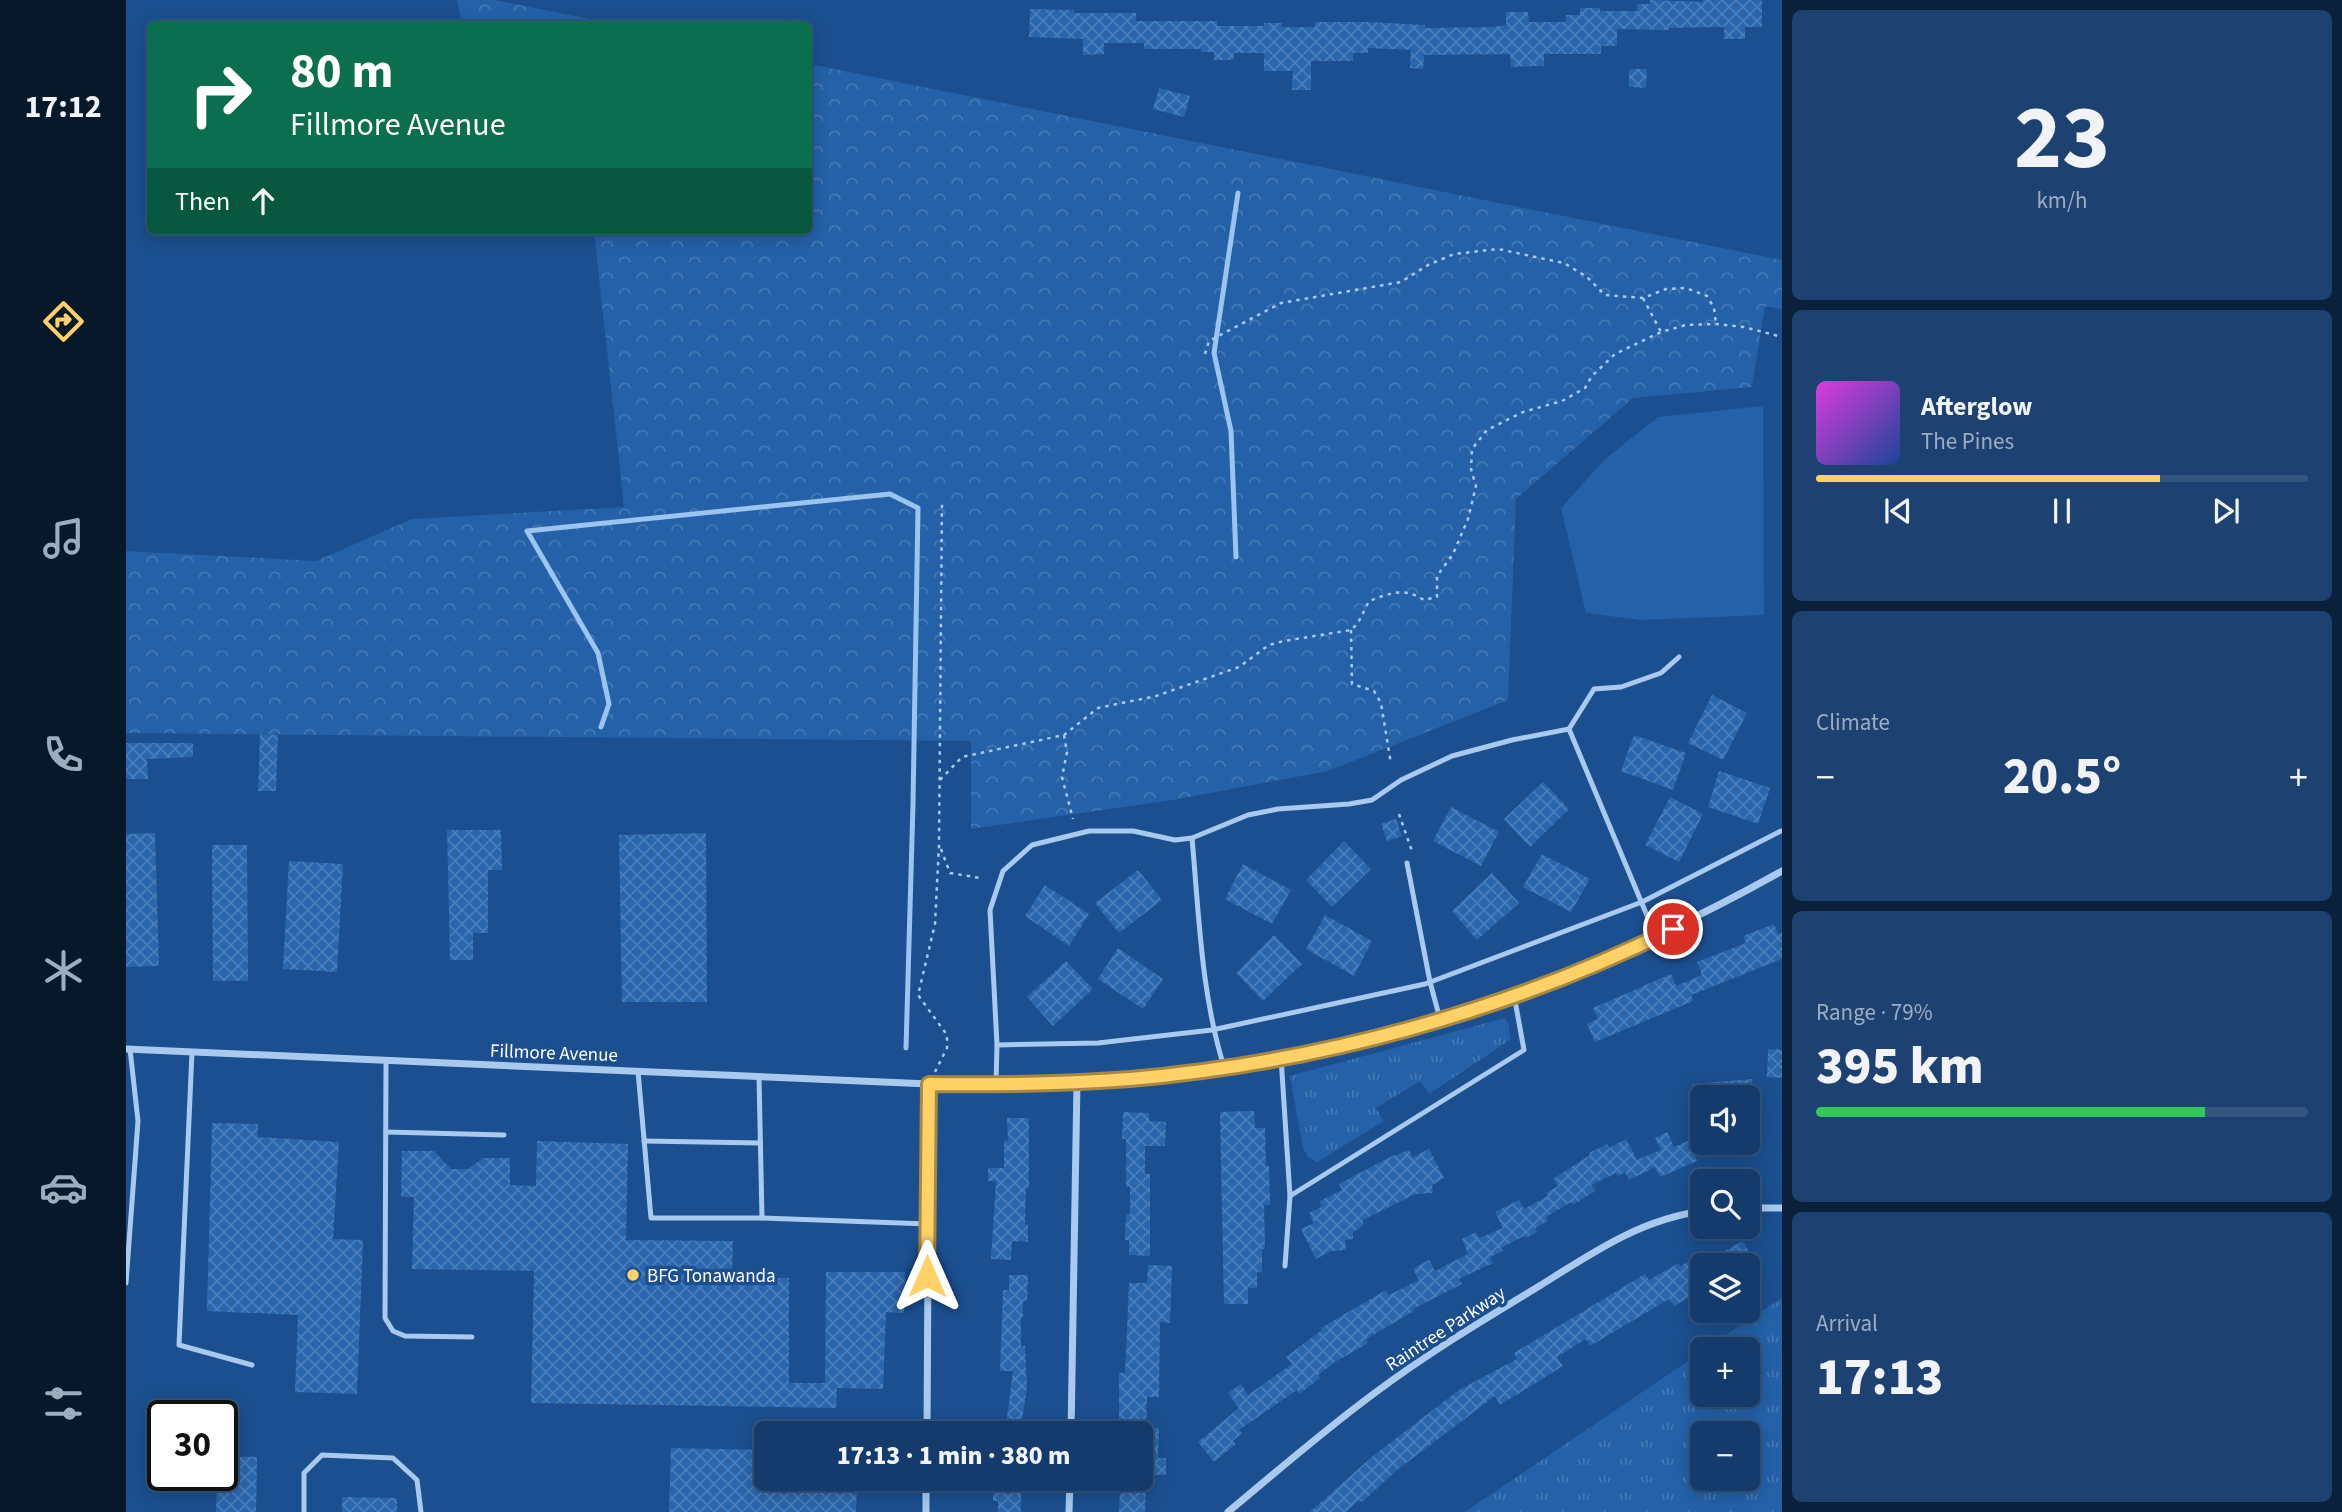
<!DOCTYPE html>
<meta charset="utf-8">
<style>
body{margin:0;font-family:"Source Sans 3",sans-serif;background:#1d4271;color:#f1f3f6;height:100vh;display:flex;flex-direction:column;font-size:26px;white-space:nowrap}
*{box-sizing:border-box;margin:0}
p{font-size:23px;color:#9dadc1}
.icon{flex:none;width:38px;height:38px;fill:none;stroke:currentColor;stroke-width:2;stroke-linecap:round;stroke-linejoin:round}
.map{position:relative;flex:1;overflow:hidden}
.drawer{display:flex;flex-direction:column;gap:10px;padding:10px;background:#0b203b;width:560px}
.drawer>*{flex:none}
.top-card{position:absolute;left:21px;top:21px;width:665px;height:214px;border-radius:10px;box-shadow:0 4px 18px #0003,0 0 0 2px #33557e;background:#0b6e4f;color:#fff;overflow:hidden}
.fabs{position:absolute;left:1564px;top:1085px;display:grid;gap:14px}
.fabs a{display:grid;place-items:center;width:70px;height:70px;border-radius:10px;background:#143b6b;box-shadow:0 4px 18px #0003,0 0 0 2px #33557e;font-size:35px}
.speed{position:absolute;left:21px;top:1400px;display:flex;gap:14px;font-size:35px;font-weight:700;text-align:center}
.speed>*{display:grid;place-content:center;width:91px;height:91px;border-radius:50%;background:#143b6b;box-shadow:0 4px 18px #0003,0 0 0 2px #33557e;line-height:1}
.speed .limit{border:4px solid #111;border-radius:10px;background:#fff;color:#111}
.pin{position:absolute;display:grid;place-items:center;width:60px;height:60px;color:#fff;margin:-30px;border:4px solid #fff;border-radius:50%;box-shadow:0 2px 7px #0007}
.me{position:absolute;width:77px;margin:-38px;rotate:0deg;stroke-linejoin:round;filter:drop-shadow(0 0 5px #0008)}
.turn{display:flex;align-items:center;gap:24px;height:147px;padding:0 28px;font-size:32px}
.turn .icon{width:91px;height:91px;stroke-width:2.5}
.turn b{display:block;font-size:49px;line-height:60px}
.then{display:flex;align-items:center;height:66px;padding:0 28px;background:#0003;gap:14px;font-size:26px}
.big{font-size:52px;font-weight:800;line-height:1.1}
.drawer .widget{flex:1;display:flex;flex-direction:column;justify-content:center;gap:10px;min-width:0;padding:0 24px;border-radius:10px;background:#1d4271}
.drawer .dial{align-items:center;gap:0}
.dial b{font-size:91px;line-height:1}
.song{display:flex;align-items:center;gap:21px}
.cover{width:84px;height:84px;border-radius:10px;background:linear-gradient(135deg,hsl(300 70% 55%),hsl(220 70% 35%))}
.played{height:7px;border-radius:4px;background:linear-gradient(90deg,#ffd166 70%,#33557e 70%)}
.keys{display:flex;justify-content:space-around;direction:ltr}
.heat{display:flex;justify-content:space-between;align-items:center;font-size:38px;direction:ltr}
.charge{height:10px;border-radius:5px;background:linear-gradient(90deg,#34c759 79%,#33557e 0)}
.trip{position:absolute;left:628px;top:1421px;width:399px;height:70px;border-radius:10px;background:#143b6b;box-shadow:0 4px 18px #0003,0 0 0 2px #33557e;font-weight:800;line-height:70px;text-align:center}
main{display:flex;flex:1;min-height:0}
.menu{display:flex;flex-direction:column;width:126px;justify-content:space-around;align-items:center;background:#08182b;color:#9dadc1}
.menu .icon{width:49px;height:49px}
.menu .selected{color:#ffd166}
.menu b{font-size:32px;color:#f1f3f6}
.map>svg:first-child{display:block}
.grass{fill:url(#grass-tufts);fill-rule:evenodd}
.forest{fill:url(#forest-crowns)}
.park{fill:#2461a8}
.lines{fill:none;stroke-linecap:round;stroke-linejoin:round}
.stream{stroke:#9cc4f0;stroke-width:5}
.building{fill:url(#building-cross-hatch)}
.path{stroke:#a9c9ee;stroke-width:2.5;stroke-dasharray:3.5 5;stroke-linecap:butt}
.lane{stroke:#a9c9ee;stroke-width:5}
.street{stroke:#a9c9ee;stroke-width:7}
.route-casing{stroke:#a68842;stroke-width:18}
.route{stroke:#ffd166;stroke-width:12}
.poi-dot{fill:#ffd166;stroke:#1b4f8f;stroke-width:2.5}
.labels{text-anchor:middle;stroke-width:7;stroke-linejoin:round;paint-order:stroke}
.street-label{font-size:19px;fill:#fff;stroke:#1b4f8f}
.poi-label{font-size:19px;fill:#fff;stroke:#1b4f8f;text-anchor:start}
</style>
<main>
<nav class="menu">
<b>17:12</b>
<svg class="icon selected" aria-label="directions" viewBox="0 0 24 24"><path d="M12 3l9 9-9 9-9-9zM9 14v-3h6M13 9l2 2-2 2"/></svg>
<svg class="icon" aria-label="music" viewBox="0 0 24 24"><path d="M9 18V5l10-2v13"/><circle cx="6" cy="18" r="3"/><circle cx="16" cy="16" r="3"/></svg>
<svg class="icon" aria-label="phone" viewBox="0 0 24 24"><path d="M5 4h4l2 5-3 2q2 4 5 5l2-3 5 2v4C11 20 4 13 5 4z"/></svg>
<svg class="icon" aria-label="climate" viewBox="0 0 24 24"><path d="M12 3v18M4 7l16 10M4 17L20 7"/></svg>
<svg class="icon" aria-label="car" viewBox="0 0 24 24"><path d="M5 17H2v-5l4-1 3-4h7l3 4 3 1v5h-3M9 17h6M6 11h13"/><circle cx="7" cy="17" r="2"/><circle cx="17" cy="17" r="2"/></svg>
<svg class="icon" aria-label="filters" viewBox="0 0 24 24"><path d="M4 7h16M4 17h16"/><circle cx="9" cy="7" r="2"/><circle cx="15" cy="17" r="2"/></svg>
</nav>
<div class="map">
<svg width="1656" height="1512" viewBox="0 0 1656 1512">
<defs>
<pattern id="grass-tufts" width="24" height="20" patternUnits="userSpaceOnUse" patternTransform="scale(1.75)"><rect width="24" height="20" fill="#2461a8"/><path d="M3 7l-1-3M5 7V3M7 7l1-3M15 17l-1-3M17 17v-4M19 17l1-3" fill="none" stroke="#4579b5"/></pattern>
<pattern id="forest-crowns" width="20" height="18" patternUnits="userSpaceOnUse" patternTransform="scale(1.75)"><rect width="20" height="18" fill="#2461a8"/><path d="M2 6a3 3 0 1 1 6 0M12 15a3 3 0 1 1 6 0" fill="none" stroke="#4579b5"/></pattern>
<pattern id="building-cross-hatch" width="8" height="8" patternUnits="userSpaceOnUse" patternTransform="scale(1.75)"><rect width="8" height="8" fill="#2a66ad"/><path d="M0 0l8 8M0 8l8-8" fill="none" stroke="#4a7db9"/></pattern>
</defs>
<rect width="100%" height="100%" fill="#1b4f8f"/>
<g class="grass">
<polygon points="1379,1018 1383,1026 1384,1040 1303,1094 1294,1081 1250,1108 1258,1121 1191,1162 1182,1157 1177,1148 1164,1076"/>
<path d="M1656 1298V1512H1339L1577 1351V1395H1622V1349H1579ZM1577 1433H1622V1479H1577Z"/>
</g>
<g class="forest">
<polygon points="331,0 368,0 489,24 336,24"/>
<polygon points="683,64 1656,260 1656,309 1639,306 1626,387 1507,398 1390,499 1382,700 1202,771 1047,800 845,829 845,741 0,733 0,551 190,561 286,519 498,507 468,231 682,231"/>
</g>
<polygon class="park" points="1637,406 1638,615 1514,620 1460,613 1435,508 1478,460 1532,417"/>
<g class="lines">
<g class="stream">
<polyline points="1110,557 1105,431 1088,353 1112,193"/>
<polyline points="475,727 483,704 472,653 401,531 764,494 792,508 787,804 780,1048"/>
</g>
</g>
<g class="building">
<polygon points="1524,0 1577,2 1577,0 1636,0 1636,27 1619,27 1619,39 1598,39 1598,27 1543,28 1543,30 1491,29 1491,46 1475,46 1475,54 1418,54 1418,66 1385,67 1384,54 1298,55 1297,69 1284,68 1285,50 1242,48 1242,53 1227,53 1227,61 1185,61 1185,90 1166,90 1167,71 1138,71 1138,53 1108,53 1107,60 1088,60 1088,52 1075,52 1075,49 1018,49 1018,43 978,43 978,54 957,55 957,39 903,37 904,9 948,10 948,13 1010,13 1010,21 1091,21 1091,26 1138,26 1138,23 1156,23 1156,27 1189,27 1189,22 1242,22 1299,25 1299,28 1367,27 1380,25 1380,12 1402,12 1403,22 1440,22 1440,15 1454,15 1454,8 1474,8 1474,11 1511,11 1511,4 1524,4"/>
<polygon points="1503,69 1521,69 1520,88 1503,87"/>
<polygon points="1033,88 1064,96 1058,117 1027,109"/>
<polygon points="1586,695 1621,713 1597,760 1562,743"/>
<polygon points="134,734 152,735 150,791 132,791"/>
<polygon points="1508,735 1560,753 1547,790 1495,771"/>
<polygon points="0,743 67,743 67,757 21,759 22,779 0,779"/>
<polygon points="1593,771 1644,788 1632,824 1582,807"/>
<polygon points="1417,782 1443,809 1404,847 1378,819"/>
<polygon points="1544,797 1577,814 1553,862 1519,845"/>
<polygon points="1325,807 1373,832 1355,866 1307,841"/>
<polygon points="1270,819 1276,836 1261,841 1255,824"/>
<polygon points="321,830 375,830 376,870 362,870 362,933 347,933 347,960 324,960"/>
<polygon points="29,833 33,966 0,967 0,834"/>
<polygon points="580,833 581,1002 496,1002 493,835"/>
<polygon points="1218,841 1245,869 1206,907 1180,880"/>
<polygon points="86,845 121,845 122,981 87,981"/>
<polygon points="1416,854 1464,879 1445,912 1397,887"/>
<polygon points="163,861 217,864 211,972 157,969"/>
<polygon points="1117,864 1165,890 1146,924 1099,899"/>
<polygon points="1012,870 1036,900 993,933 969,903"/>
<polygon points="1366,873 1393,903 1351,940 1326,911"/>
<polygon points="919,885 963,914 943,946 899,916"/>
<polygon points="1199,915 1246,941 1228,976 1180,949"/>
<polygon points="1648,924 1652,934 1656,932 1656,959 1565,995 1567,1001 1469,1042 1461,1024 1472,1019 1467,1008 1545,974 1550,986 1576,975 1571,962 1620,943 1617,936"/>
<polygon points="1148,935 1176,964 1137,1001 1110,973"/>
<polygon points="992,948 1037,979 1017,1009 972,979"/>
<polygon points="940,961 967,989 927,1026 901,997"/>
<polygon points="1642,1049 1656,1050 1656,1078 1641,1077"/>
<polygon points="1626,1079 1627,1097 1567,1097 1566,1084"/>
<polygon points="1128,1111 1129,1128 1139,1128 1140,1166 1143,1166 1144,1205 1138,1205 1139,1249 1136,1249 1136,1272 1131,1272 1131,1288 1122,1288 1122,1304 1098,1304 1094,1112"/>
<polygon points="997,1112 1023,1113 1023,1121 1040,1122 1039,1146 1019,1146 1019,1174 1024,1174 1024,1256 1003,1255 1003,1240 999,1240 1000,1214 1004,1214 1004,1187 1000,1187 1000,1139 996,1139"/>
<polygon points="881,1118 903,1118 903,1188 900,1188 899,1224 902,1225 902,1242 886,1241 885,1260 865,1259 870,1181 862,1181 862,1168 878,1168 878,1141 882,1141"/>
<polygon points="86,1123 132,1124 132,1137 213,1142 207,1239 237,1240 231,1394 169,1392 172,1315 81,1311"/>
<polygon points="1541,1132 1548,1147 1562,1141 1571,1161 1534,1177 1529,1167 1503,1180 1499,1172 1492,1176 1490,1173 1465,1185 1469,1191 1447,1205 1445,1202 1420,1217 1422,1221 1409,1228 1411,1232 1400,1238 1398,1236 1375,1248 1377,1251 1364,1257 1367,1263 1333,1279 1336,1284 1287,1309 1288,1311 1240,1339 1242,1343 1209,1362 1192,1375 1194,1378 1173,1394 1171,1390 1113,1430 1116,1433 1107,1441 1110,1444 1088,1462 1072,1442 1113,1408 1102,1393 1115,1384 1122,1395 1166,1364 1160,1357 1196,1330 1195,1328 1260,1290 1263,1295 1293,1280 1287,1269 1303,1260 1309,1271 1342,1254 1336,1239 1350,1232 1353,1238 1377,1228 1369,1212 1393,1200 1398,1209 1422,1196 1420,1193 1432,1186 1427,1179 1464,1155 1463,1153 1481,1144 1483,1148 1500,1139 1511,1160 1535,1150 1529,1138"/>
<polygon points="411,1141 502,1144 500,1240 607,1241 606,1278 663,1278 663,1383 699,1383 700,1272 779,1272 778,1313 760,1312 757,1389 711,1388 710,1408 405,1403 408,1271 286,1269 288,1197 275,1197 276,1151 308,1151 325,1169 343,1169 357,1158 384,1158 384,1185 410,1186"/>
<polygon points="1303,1149 1318,1178 1306,1185 1307,1193 1289,1194 1237,1220 1237,1226 1227,1232 1227,1239 1219,1240 1220,1250 1205,1251 1190,1259 1175,1229 1188,1223 1183,1213 1195,1207 1194,1201 1216,1190 1213,1184 1264,1157 1283,1150 1287,1157"/>
<polygon points="1617,1241 1630,1265 1573,1265 1577,1278 1568,1283 1573,1291 1548,1306 1543,1299 1464,1346 1460,1339 1431,1357 1437,1366 1374,1405 1369,1396 1271,1470 1236,1502 1233,1500 1220,1512 1184,1512 1247,1456 1333,1390 1391,1359 1388,1353 1519,1274 1523,1280 1553,1263 1554,1266 1569,1258 1573,1265"/>
<polygon points="1022,1265 1046,1266 1044,1323 1034,1322 1033,1397 1021,1397 1020,1428 1033,1428 1032,1458 1040,1458 1040,1475 1015,1475 1015,1433 993,1433 993,1373 999,1373 1003,1283 1021,1283"/>
<polygon points="883,1275 902,1275 901,1301 897,1301 897,1317 895,1317 895,1346 899,1346 901,1387 894,1433 879,1433 887,1371 874,1371 877,1290 883,1290"/>
<polygon points="545,1448 640,1450 640,1479 731,1479 730,1512 543,1512"/>
<polygon points="96,1456 131,1457 130,1512 90,1512 91,1475 96,1475"/>
<polygon points="994,1481 1020,1481 1019,1512 993,1512"/>
<polygon points="867,1487 895,1487 895,1512 872,1512 872,1501 867,1501"/>
<polygon points="216,1497 271,1498 271,1512 216,1512"/>
</g>
<g class="lines">
<g class="path">
<polyline points="1517,298 1535,332"/>
<polyline points="1079,354 1083,341 1155,303 1275,282 1302,265 1328,254 1372,249 1438,263 1461,277 1479,295 1517,298 1540,289 1560,288 1581,296 1588,308 1590,324"/>
<polyline points="1225,630 1226,684 1248,691 1255,703 1265,764"/>
<polyline points="938,735 941,752 936,777 947,819"/>
<path d="M814 780 836 757 938 735 972 708 1030 696 1113 667 1143 645 1158 641 1225 630 1232 623 1243 601C1265 593 1277 587 1298 600L1311 597V576L1327 554 1342 519 1350 486 1345 469 1346 449 1361 430 1397 412 1436 401 1459 388 1466 376 1489 354 1535 332 1560 325 1590 324 1618 327 1656 337"/>
<polyline points="1273,814 1287,854"/>
<polyline points="815,849 824,873 854,878"/>
<polyline points="809,1072 821,1048 821,1035 792,995 809,924 813,845 816,500"/>
</g>
<g class="lane">
<polyline points="1443,729 1468,689 1495,687 1535,673 1553,657"/>
<path d="M1066 838C1073 915 1075 993 1098 1067"/>
<polyline points="1281,863 1304,982 1314,1019"/>
<polyline points="871,1045 864,910 877,871 906,845 963,831 1007,831 1049,840 1066,838 1122,815 1152,809 1223,804 1246,800 1275,780 1326,756 1386,740 1443,729 1530,937"/>
<polyline points="66,1052 53,1345 126,1365"/>
<polyline points="1155,1057 1164,1196 1159,1266"/>
<polyline points="260,1061 259,1318 267,1331 279,1336 346,1337"/>
<polyline points="512,1071 525,1218 636,1218 633,1077"/>
<polyline points="870,1085 871,1045 972,1043 1086,1030 1299,984 1516,902 1655,831"/>
<polyline points="260,1132 378,1135"/>
<polyline points="518,1141 634,1143"/>
<polyline points="1164,1196 1398,1050 1388,995"/>
<polyline points="636,1218 802,1224"/>
<polyline points="0,1283 12,1121 4,1049"/>
<polyline points="178,1512 178,1473 196,1455 267,1458 291,1480 295,1512"/>
</g>
<g class="street">
<path d="M0 1049 803 1084C870 1085 937 1084 1004 1079 1235 1059 1455 984 1656 871"/>
<polyline points="1622,1208 1656,1208"/>
<polyline points="801,1433 803,1084"/>
<polyline points="945,1433 951,1082"/>
<polyline points="800,1512 800,1479"/>
<polyline points="943,1512 944,1479"/>
<path d="M1102 1512C1149 1473 1196 1432 1246 1395 1299 1355 1357 1320 1415 1285 1466 1253 1515 1219 1577 1211"/>
</g>
</g>
<g class="lines">
<defs>
<path id="route" d="M801 1276 803 1084C870 1085 936 1084 1004 1079 1190 1063 1379 1012 1547 929"/>
</defs>
<use href="#route" class="route-casing"/>
<use href="#route" class="route"/>
</g>
<circle class="poi-dot" cx="507" cy="1275" r="7"/>
<g class="labels">
<g class="street-label">
<text transform="translate(428 1052) rotate(2)" y="7">Fillmore Avenue</text>
<text transform="translate(1319 1328) rotate(-33)" y="7">Raintree Parkway</text>
</g>
<g class="poi-label">
<text x="521" y="1282">BFG Tonawanda</text>
</g>
</g>
</svg>
<div class="fabs">
<a><svg class="icon" aria-label="sound" viewBox="0 0 24 24"><path d="M4 9h4l5-4v14l-5-4H4zM17 9q2 3 0 6"/></svg></a>
<a><svg class="icon" aria-label="search" viewBox="0 0 24 24"><circle cx="10" cy="10" r="6"/><path d="M15 15l6 6"/></svg></a>
<a><svg class="icon" aria-label="layers" viewBox="0 0 24 24"><path d="M12 4l9 5-9 5-9-5zM3 14l9 5 9-5"/></svg></a>
<a>+</a>
<a>−</a>
</div>
<div class="speed"><div class="limit">30</div></div>
<div class="pin" style="left:1547px;top:929px;background:#d93025"><svg class="icon" aria-label="arrive" viewBox="0 0 24 24"><path d="M6 21V4h12l-3 4 3 4H6"/></svg></div>
<svg class="me" style="left:801px;top:1276px" viewBox="-20 -20 40 40"><path d="M0-17L14 15 0 8-14 15z" fill="#ffd166" stroke="#fff" stroke-width="4"/></svg>
<div class="trip">17:13 · 1 min · 380 m</div>
<div class="top-card">
<div class="turn"><svg class="icon" aria-label="right" viewBox="0 0 24 24"><path d="M7 20v-9h11M14 6l5 5-5 5"/></svg><div><b>80 m</b>Fillmore Avenue</div></div>
<div class="then">Then<svg class="icon" aria-label="ahead" viewBox="0 0 24 24"><path d="M12 20V5M6 11l6-6 6 6"/></svg></div>
</div>
</div>
<section class="drawer">
<div class="widget dial"><b>23</b><p>km/h</p></div>
<div class="widget">
<div class="song"><i class="cover"></i><div><b>Afterglow</b><p>The Pines</p></div></div>
<div class="played"></div>
<div class="keys"><svg class="icon" aria-label="previous" viewBox="0 0 24 24"><path d="M18 5L8 12l10 7zM5 5v14"/></svg><svg class="icon" aria-label="pause" viewBox="0 0 24 24"><path d="M8 5v14M16 5v14"/></svg><svg class="icon" aria-label="next" viewBox="0 0 24 24"><path d="M6 5l10 7-10 7zM19 5v14"/></svg></div>
</div>
<div class="widget"><p>Climate</p>
<div class="heat"><a>−</a><b class="big">20.5°</b><a>+</a></div>
</div>
<div class="widget"><p>Range · 79%</p><b class="big">395 km</b><div class="charge"></div></div>
<div class="widget"><p>Arrival</p><b class="big">17:13</b></div>
</section>
</main>
